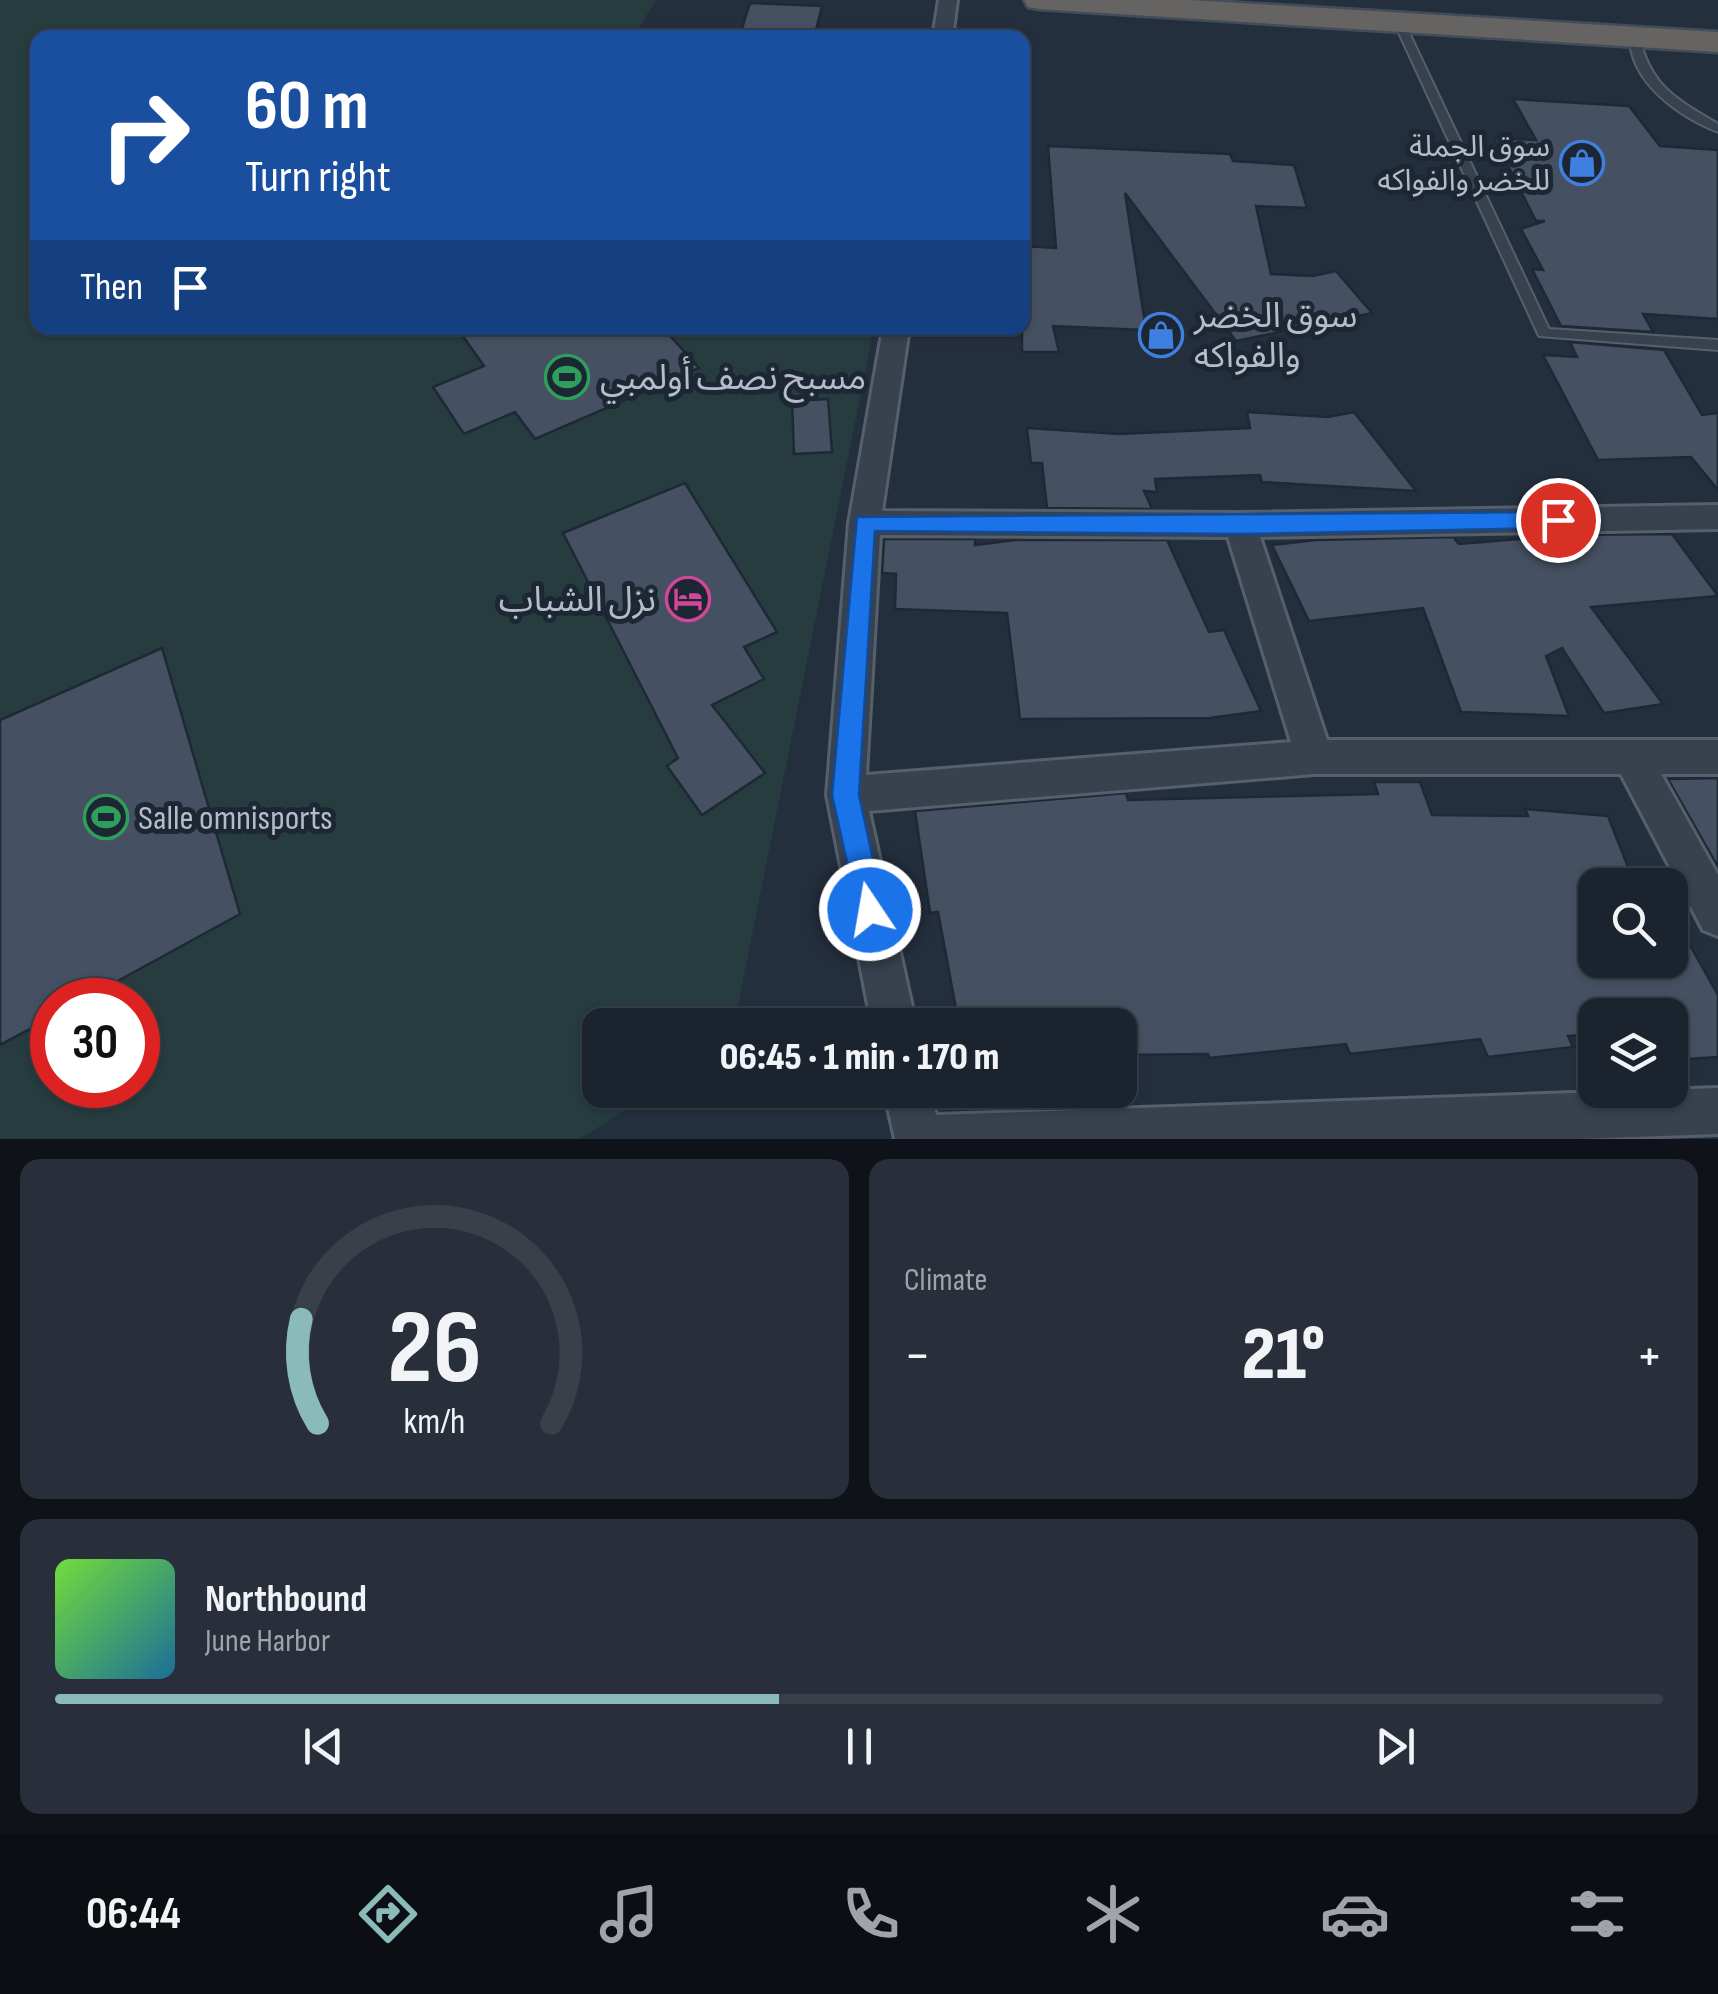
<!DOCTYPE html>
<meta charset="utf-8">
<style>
body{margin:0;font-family:"Sofia Sans Condensed","Noto Sans Arabic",sans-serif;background:#282f3a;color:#f1f3f6;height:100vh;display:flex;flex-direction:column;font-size:38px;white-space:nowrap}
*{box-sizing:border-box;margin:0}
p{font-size:32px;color:#a0a4aa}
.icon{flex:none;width:55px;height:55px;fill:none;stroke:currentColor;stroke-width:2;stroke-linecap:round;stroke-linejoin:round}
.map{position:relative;height:1139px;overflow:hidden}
.sheet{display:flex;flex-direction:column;gap:20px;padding:20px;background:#0f1319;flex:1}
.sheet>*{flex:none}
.top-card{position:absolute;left:30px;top:30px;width:1000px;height:305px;border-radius:20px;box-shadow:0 2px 8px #0004,0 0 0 2px #39404a;background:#1a4fa0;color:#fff;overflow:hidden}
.fabs{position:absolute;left:1578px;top:868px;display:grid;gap:20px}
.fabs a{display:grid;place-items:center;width:110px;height:110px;border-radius:20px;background:#1b232e;box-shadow:0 2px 8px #0004,0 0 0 2px #39404a;font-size:50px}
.speed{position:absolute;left:30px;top:978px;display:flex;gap:20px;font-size:50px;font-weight:700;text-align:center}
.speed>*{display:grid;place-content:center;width:130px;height:130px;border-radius:50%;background:#1b232e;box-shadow:0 2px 8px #0004,0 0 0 2px #39404a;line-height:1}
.speed .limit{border:15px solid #d22;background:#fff;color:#111}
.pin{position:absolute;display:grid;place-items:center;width:85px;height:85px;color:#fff;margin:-42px;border:5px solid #fff;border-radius:50%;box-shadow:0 2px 10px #0007}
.me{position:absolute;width:110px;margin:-55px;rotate:348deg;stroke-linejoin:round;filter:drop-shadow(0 0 8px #0008)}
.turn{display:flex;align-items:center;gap:35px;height:210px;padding:0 50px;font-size:45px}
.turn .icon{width:130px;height:130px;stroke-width:2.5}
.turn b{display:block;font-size:70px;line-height:85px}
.then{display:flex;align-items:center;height:95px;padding:0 50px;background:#0003;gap:20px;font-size:38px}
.big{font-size:75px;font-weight:800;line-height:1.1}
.sheet .card{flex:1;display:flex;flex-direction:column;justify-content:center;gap:15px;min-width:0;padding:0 35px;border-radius:20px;background:#282f3a}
.sheet .dial{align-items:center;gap:0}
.dial svg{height:260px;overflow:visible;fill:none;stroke:#39404a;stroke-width:7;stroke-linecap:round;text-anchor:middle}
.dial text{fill:#f1f3f6;stroke:none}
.song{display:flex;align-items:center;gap:30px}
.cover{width:120px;height:120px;border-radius:15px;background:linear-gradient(135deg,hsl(100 70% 55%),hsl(200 70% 35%))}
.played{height:10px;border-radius:5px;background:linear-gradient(90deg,#8bbbb9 45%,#39404a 45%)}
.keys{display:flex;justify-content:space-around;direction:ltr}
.heat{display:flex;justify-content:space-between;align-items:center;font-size:55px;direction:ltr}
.sheet .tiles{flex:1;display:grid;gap:20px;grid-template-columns:1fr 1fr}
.card:last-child{grid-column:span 2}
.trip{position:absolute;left:582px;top:1008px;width:555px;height:100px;border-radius:20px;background:#1b232e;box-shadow:0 2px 8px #0004,0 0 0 2px #39404a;font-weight:800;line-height:100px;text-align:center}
.tab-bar{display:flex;height:160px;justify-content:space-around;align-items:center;background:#0b0e12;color:#a0a4aa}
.tab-bar .icon{width:70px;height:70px}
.tab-bar .current{color:#8bbbb9}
.tab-bar b{font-size:45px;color:#f1f3f6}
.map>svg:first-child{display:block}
.green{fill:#263c3f;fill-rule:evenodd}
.building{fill:#455162;stroke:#1f2835;stroke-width:2.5}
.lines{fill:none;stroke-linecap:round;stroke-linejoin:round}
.service-casing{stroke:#565f6c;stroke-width:4}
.minor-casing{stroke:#565f6c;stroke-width:6}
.trunk-casing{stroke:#434c59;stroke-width:5}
.service{fill:#38414e;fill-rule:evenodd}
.minor{fill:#38414e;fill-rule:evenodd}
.trunk{fill:#656462;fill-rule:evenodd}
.route{fill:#1a73e8;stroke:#114b97;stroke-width:2.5}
.labels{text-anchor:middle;stroke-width:10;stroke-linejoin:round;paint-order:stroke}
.far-poi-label{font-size:30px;fill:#b4bcc9;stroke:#1d2633;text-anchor:end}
.poi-label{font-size:35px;fill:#b4bcc9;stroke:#1d2633;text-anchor:start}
</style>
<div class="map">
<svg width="1718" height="1139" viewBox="0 0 1718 1139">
<rect width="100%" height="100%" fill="#242f3e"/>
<path class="green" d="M0 0H656L633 37 38 38V328H874L734 1025H600V1090H656L580 1139H0ZM52 1000H138V1085H52Z"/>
<g class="building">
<polygon points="750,3 822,6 814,38 739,38"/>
<polygon points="1513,99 1629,106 1660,146 1718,150 1718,319 1643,314 1653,332 1561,326 1532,269 1543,270 1521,229 1545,221 1536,221 1494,138 1536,140"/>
<polygon points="1048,146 1230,154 1233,161 1294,165 1307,208 1256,206 1271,274 1313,276 1336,271 1372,313 1236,341 1125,193 1146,330 1053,326 1059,352 1022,352 1022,246 1056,248"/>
<polygon points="457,328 663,328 699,368 535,439 515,412 464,434 433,387 484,366"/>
<polygon points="1570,342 1664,350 1702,415 1718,413 1718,490 1691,457 1598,460 1543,355 1577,357"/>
<polygon points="828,399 832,452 794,454 792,401"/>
<polygon points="1247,412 1328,417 1354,412 1416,491 1262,482 1260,475 1155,479 1157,492 1144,491 1152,509 1047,508 1042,463 1031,463 1027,428 1119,434 1250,428"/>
<polygon points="685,483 777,632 744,647 764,679 712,705 765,773 702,815 667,766 678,758 563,533"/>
<polygon points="1672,534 1718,596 1591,607 1663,704 1604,713 1562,648 1546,656 1569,716 1461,712 1423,608 1309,621 1272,545 1316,540 1453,537 1459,544 1567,535"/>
<polygon points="884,539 975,539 975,545 1015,540 1167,540 1209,632 1224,630 1261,711 1210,718 1020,719 1007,613 895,609 896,574 882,573"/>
<polygon points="162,648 240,914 83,1000 52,1000 52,1017 0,1045 0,720"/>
<polygon points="1718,778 1718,867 1668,779"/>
<polygon points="1374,782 1420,782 1432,815 1528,816 1525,809 1608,816 1635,885 1595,885 1595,960 1670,960 1670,910 1718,995 1718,1057 1670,1060 1670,1015 1595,1015 1595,1034 1568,1036 1573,1047 1488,1057 1480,1039 1350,1054 1346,1044 1209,1058 1208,1054 1120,1055 1120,1025 959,1025 938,912 930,913 915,811 1126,793 1128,800 1378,794"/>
</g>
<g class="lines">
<defs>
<g id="service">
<polygon points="1399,19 1404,22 1549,329 1718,340 1718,350 1539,336 1394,22"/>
<path d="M1630 34 1639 36C1650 86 1676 99 1718 124V132C1678 116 1628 81 1630 34Z"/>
</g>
<g id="minor">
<polygon points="939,0 957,0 952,38 933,38"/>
<path d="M883 328H909L882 511 1240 513 1718 505V529L1260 537 1327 740H1718V774H1661L1718 875V936L1703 930 1621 774H1314L869 811 916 1025H872L827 795 849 523ZM880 535 1228 537 1291 742 866 775Z"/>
<polygon points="1718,1088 1718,1134 1579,1139 895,1139 884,1090 930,1090 936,1115"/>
</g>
<polygon id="trunk" points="1024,0 1190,0 1718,32 1718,52 1039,9 1028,7"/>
</defs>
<use href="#service" class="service-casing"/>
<use href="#minor" class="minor-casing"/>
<use href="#trunk" class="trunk-casing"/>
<use href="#service" class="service"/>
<use href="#minor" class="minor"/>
<use href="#trunk" class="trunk"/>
</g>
<polygon class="route" points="1558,512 1569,520 1558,528 1240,534 875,531 859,795 884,910 880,920 870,924 860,920 832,795 857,517"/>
<defs>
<symbol id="shop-ring" viewBox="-11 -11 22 22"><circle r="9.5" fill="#1d2633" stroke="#3f7fe0" stroke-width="1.5"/><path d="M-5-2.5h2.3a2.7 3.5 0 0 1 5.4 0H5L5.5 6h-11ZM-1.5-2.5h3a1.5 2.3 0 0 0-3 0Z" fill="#3f7fe0"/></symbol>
<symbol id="stadium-ring" viewBox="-11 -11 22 22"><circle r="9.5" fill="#1d2633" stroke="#2e9e5b" stroke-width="1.5"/><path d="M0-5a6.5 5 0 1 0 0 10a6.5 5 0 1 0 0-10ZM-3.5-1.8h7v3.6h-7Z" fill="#2e9e5b"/></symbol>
<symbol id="hotel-ring" viewBox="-11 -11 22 22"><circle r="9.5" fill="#1d2633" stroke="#d1479c" stroke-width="1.5"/><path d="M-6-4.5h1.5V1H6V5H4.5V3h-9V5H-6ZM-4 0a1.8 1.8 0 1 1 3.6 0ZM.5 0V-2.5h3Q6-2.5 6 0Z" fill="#d1479c"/></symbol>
</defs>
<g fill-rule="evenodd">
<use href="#shop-ring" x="1557" y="138" width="50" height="50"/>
<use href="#shop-ring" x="1136" y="310" width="50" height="50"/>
<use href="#stadium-ring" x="542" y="352" width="50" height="50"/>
<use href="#hotel-ring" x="663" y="574" width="50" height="50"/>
<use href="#stadium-ring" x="81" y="792" width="50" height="50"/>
</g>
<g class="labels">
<g class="far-poi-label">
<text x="1550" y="156">سوق الجملة<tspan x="1550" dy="34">للخضر والفواكه</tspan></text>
</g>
<g class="poi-label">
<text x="1194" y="327">سوق الخضر<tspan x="1194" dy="40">والفواكه</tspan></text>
<text x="600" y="389">مسبح نصف أولمبي</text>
<text x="656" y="611" text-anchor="end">نزل الشباب</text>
<text x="138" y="829">Salle omnisports</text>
</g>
</g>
</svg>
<div class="fabs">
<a><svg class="icon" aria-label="search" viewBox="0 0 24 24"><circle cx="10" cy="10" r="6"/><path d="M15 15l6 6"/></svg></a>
<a><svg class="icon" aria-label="layers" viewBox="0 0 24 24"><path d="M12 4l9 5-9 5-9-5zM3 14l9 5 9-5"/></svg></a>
</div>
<div class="speed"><div class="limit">30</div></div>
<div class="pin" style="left:1558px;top:520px;background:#d93025"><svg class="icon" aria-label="arrive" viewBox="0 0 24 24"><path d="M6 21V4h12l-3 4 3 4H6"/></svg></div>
<svg class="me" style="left:870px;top:910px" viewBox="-20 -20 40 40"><circle r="17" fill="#1a73e8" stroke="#fff" stroke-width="3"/><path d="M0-11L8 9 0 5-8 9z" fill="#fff"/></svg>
<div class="trip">06:45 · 1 min · 170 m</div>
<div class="top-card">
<div class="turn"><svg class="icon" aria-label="right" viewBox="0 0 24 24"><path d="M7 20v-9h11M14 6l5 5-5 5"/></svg><div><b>60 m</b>Turn right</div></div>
<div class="then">Then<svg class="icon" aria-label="arrive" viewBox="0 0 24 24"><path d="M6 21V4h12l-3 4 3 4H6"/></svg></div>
</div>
</div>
<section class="sheet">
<div class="tiles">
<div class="card dial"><svg viewBox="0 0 100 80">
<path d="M14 69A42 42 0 1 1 86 69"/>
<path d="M14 69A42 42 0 0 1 9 37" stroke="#8bbbb9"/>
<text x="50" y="56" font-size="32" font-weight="700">26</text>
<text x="50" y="72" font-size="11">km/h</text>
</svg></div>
<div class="card"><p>Climate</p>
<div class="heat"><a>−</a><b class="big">21°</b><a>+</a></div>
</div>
<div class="card">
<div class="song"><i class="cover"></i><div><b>Northbound</b><p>June Harbor</p></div></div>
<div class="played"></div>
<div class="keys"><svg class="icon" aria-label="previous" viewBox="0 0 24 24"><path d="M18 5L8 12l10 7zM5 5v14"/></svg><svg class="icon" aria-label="pause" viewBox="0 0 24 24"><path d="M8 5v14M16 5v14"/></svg><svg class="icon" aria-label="next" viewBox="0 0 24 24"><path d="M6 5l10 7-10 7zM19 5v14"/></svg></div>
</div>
</div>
</section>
<nav class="tab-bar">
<b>06:44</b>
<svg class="icon current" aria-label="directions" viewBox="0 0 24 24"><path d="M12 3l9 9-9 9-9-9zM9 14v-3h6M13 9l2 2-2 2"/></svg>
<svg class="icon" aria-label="music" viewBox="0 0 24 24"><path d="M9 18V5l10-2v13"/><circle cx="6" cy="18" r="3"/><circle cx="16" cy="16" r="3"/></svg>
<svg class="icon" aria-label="phone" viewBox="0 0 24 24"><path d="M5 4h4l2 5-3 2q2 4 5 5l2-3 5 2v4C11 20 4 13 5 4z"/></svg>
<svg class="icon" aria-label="climate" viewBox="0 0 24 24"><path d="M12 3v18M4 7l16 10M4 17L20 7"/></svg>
<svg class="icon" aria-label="car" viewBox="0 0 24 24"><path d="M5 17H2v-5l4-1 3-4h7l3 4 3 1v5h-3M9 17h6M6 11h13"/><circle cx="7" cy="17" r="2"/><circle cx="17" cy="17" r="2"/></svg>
<svg class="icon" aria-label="filters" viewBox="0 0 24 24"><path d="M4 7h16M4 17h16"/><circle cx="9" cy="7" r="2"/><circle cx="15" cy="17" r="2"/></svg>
</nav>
